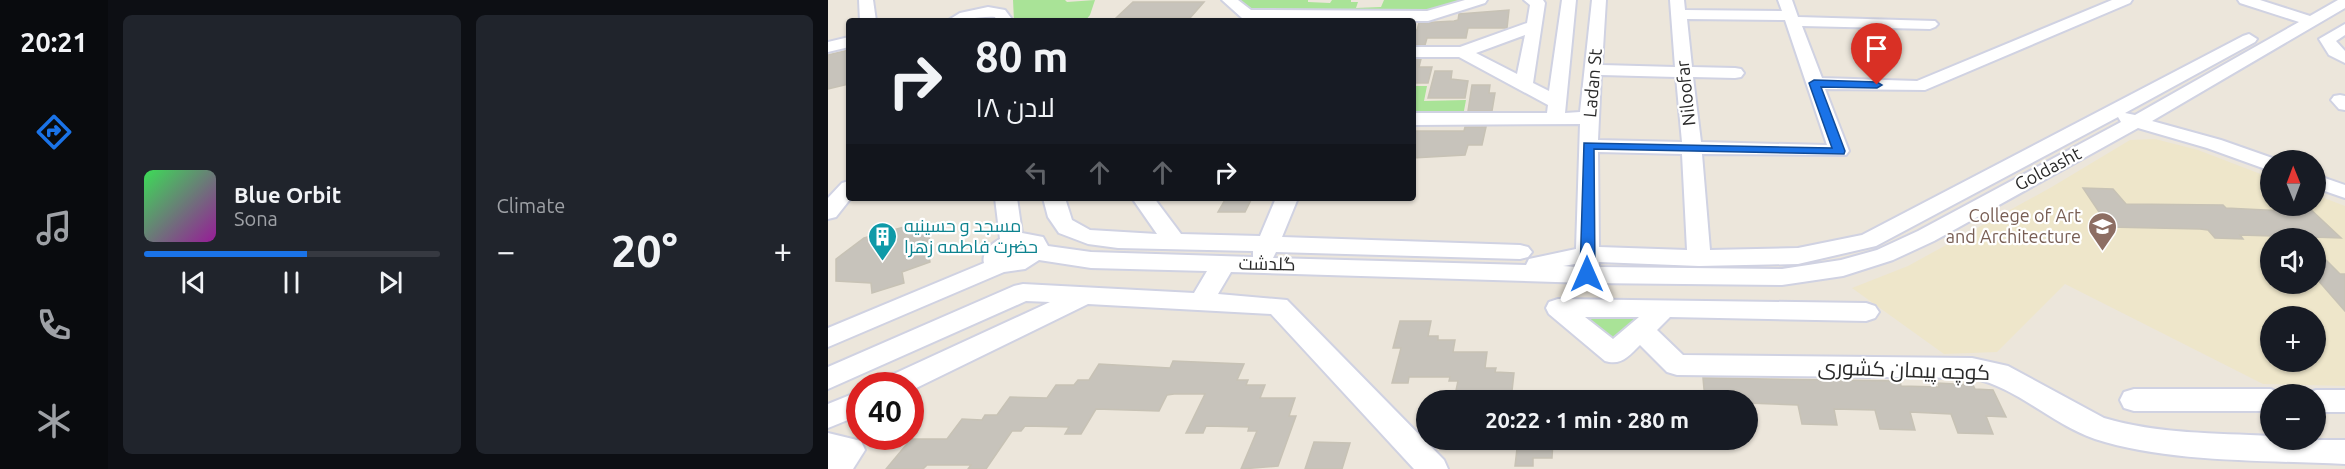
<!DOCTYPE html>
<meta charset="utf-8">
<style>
body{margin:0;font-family:Ubuntu,Cairo,sans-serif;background:#20242c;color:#f1f3f6;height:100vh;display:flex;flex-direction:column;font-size:22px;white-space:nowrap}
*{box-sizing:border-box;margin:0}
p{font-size:20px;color:#9ea1a6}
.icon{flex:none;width:33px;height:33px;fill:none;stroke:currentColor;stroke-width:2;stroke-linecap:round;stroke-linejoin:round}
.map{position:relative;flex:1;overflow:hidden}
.drawer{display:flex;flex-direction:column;gap:15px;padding:15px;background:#0d0f14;width:720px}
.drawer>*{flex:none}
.top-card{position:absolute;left:18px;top:18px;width:570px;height:183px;border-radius:6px;box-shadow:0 2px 4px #0004;background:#171b24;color:#f1f3f6;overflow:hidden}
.needle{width:39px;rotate:359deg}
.controls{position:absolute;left:1432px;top:150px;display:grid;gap:12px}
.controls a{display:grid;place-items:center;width:66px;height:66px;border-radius:50%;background:#171b24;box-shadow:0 2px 4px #0004;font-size:30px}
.speed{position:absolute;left:18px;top:372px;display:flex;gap:12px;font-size:30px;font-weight:700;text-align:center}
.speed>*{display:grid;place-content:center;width:78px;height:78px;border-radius:50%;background:#171b24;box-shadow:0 2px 4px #0004;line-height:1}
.speed .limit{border:9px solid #d22;background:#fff;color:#111}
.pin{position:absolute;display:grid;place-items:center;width:51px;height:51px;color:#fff;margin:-62px -26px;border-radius:50% 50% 50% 0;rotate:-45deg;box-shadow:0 0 6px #0007}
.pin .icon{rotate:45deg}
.me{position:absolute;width:66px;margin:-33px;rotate:0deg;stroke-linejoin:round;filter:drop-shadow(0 0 4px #0008)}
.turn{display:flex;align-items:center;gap:21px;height:126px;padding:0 30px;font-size:27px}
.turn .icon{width:78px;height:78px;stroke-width:2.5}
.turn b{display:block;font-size:42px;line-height:51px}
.lanes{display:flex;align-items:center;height:57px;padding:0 30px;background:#0003;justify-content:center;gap:30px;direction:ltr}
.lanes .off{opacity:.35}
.big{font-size:45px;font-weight:700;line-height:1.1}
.drawer .widget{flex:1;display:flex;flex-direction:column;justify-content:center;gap:9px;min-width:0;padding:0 21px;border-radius:9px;background:#20242c}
.song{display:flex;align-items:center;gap:18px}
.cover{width:72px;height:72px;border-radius:9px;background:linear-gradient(135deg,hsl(130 70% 55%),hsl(300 70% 35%))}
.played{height:6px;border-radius:3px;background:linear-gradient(90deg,#1a73e8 55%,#363941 55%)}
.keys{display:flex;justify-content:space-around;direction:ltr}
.heat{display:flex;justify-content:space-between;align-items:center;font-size:33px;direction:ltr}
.drawer .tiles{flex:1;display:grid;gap:15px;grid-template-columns:repeat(2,1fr)}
.trip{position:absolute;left:588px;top:390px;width:342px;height:60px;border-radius:30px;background:#171b24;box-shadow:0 2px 4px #0004;font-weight:700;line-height:60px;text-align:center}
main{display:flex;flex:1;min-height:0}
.tabs{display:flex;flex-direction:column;width:108px;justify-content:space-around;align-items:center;background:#090b0e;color:#9ea1a6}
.tabs .icon{width:42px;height:42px}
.tabs .current{color:#1a73e8}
.tabs b{font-size:27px;color:#f1f3f6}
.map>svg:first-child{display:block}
.education{fill:#eee6ca;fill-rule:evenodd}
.green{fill:#a9e397}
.building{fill:#c7c3bb;stroke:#c7c2b5;stroke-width:1.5}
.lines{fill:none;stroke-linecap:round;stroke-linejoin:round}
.minor-casing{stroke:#d0d2e2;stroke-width:4}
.minor{fill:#fff;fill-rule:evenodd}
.route{fill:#1a73e8;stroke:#114b97;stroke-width:1.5}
.labels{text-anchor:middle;stroke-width:4.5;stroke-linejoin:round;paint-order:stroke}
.street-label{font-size:18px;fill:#292929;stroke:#fff}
.education-label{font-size:18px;fill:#785e54;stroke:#fff;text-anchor:end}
.culture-label{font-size:18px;fill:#0d838f;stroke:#fff;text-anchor:start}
.near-street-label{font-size:21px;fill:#292929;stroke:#fff}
</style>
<main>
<nav class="tabs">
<b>20:21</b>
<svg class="icon current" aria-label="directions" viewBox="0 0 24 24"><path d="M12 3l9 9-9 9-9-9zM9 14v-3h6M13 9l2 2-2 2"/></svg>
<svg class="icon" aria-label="music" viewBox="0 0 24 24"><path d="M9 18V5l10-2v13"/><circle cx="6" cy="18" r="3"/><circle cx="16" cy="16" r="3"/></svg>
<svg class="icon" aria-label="phone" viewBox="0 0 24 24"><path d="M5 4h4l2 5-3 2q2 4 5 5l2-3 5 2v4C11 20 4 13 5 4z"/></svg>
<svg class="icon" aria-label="climate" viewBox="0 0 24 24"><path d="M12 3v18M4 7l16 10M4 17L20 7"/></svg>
</nav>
<section class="drawer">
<div class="tiles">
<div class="widget">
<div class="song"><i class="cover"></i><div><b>Blue Orbit</b><p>Sona</p></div></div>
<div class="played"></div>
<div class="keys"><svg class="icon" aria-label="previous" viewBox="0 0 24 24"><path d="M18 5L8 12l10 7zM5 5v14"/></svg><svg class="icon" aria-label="pause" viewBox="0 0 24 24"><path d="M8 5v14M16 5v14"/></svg><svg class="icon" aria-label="next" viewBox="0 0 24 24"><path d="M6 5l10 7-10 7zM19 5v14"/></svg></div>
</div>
<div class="widget"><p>Climate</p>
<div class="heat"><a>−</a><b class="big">20°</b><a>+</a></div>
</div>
</div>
</section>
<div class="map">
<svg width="1517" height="469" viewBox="0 0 1517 469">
<rect width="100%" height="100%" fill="#ece6db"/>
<path class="education" d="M1327 139 1370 150 1443 178V206H1488V195L1517 206V386L1435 384 1237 284 1169 352 1116 354 1024 288 1080 266 1222 188 1302 140ZM1443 238H1488V284H1443ZM1443 316H1488V362H1443Z"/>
<g class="green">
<polygon points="185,0 237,0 239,2 267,0 262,15 257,21 186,21"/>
<polygon points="408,0 480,0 480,2 502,3 504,0 523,0 523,2 530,2 528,8 553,7 556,0 643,0 619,8 595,12 434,10 417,7"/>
<polygon points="585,86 599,86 596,101 638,100 635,116 585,116"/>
<polygon points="747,313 819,313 786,346"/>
</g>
<g class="building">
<polygon points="305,2 376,2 362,18 288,18"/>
<polygon points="681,10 679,28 640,28 638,38 599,38 597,45 585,45 585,30 589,30 591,23 626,21 630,20 631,14"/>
<polygon points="21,50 21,84 0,89 0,55"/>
<polygon points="585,59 593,59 591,67 604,67 600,83 585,83"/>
<polygon points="607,71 624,71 623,79 640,81 637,98 600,98"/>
<polygon points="644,85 662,85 661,93 667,93 664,111 640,111"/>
<polygon points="637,127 658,127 654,145 640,145 637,155 585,158 585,131 636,131"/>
<polygon points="1255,188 1285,189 1298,204 1395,205 1398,208 1457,211 1451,206 1479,206 1513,238 1412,235 1415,239 1387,238 1380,230 1372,229 1281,227"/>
<polygon points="398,198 424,198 417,212 390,212"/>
<polygon points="76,227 99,229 103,245 99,246 102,262 74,272 76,283 44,293 43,283 8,281 8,259 36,238"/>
<polygon points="1488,250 1512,274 1517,274 1517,311 1488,278"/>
<polygon points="572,321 603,321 600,336 610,336 610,340 627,340 625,352 659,352 657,368 668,368 667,372 686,373 683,400 626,400 630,381 621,381 622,377 581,377 580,383 564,383 573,348 565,348"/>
<polygon points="345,361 416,364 409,380 420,380 418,385 437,385 432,398 467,398 461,416 468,416 450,466 413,469 429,431 420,431 421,427 378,426 375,433 358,433 377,394 346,394 339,395 331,411 268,409 253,434 237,434 241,427 197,426 193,431 184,431 158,469 140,469 143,465 99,465 95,469 58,469 83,439 119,439 134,419 154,420 157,415 169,415 182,397 219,398 228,385 246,385 250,380 261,380 271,364 342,368"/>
<polygon points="875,378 1072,381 1073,386 1111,387 1110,383 1145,385 1147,389 1165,390 1178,417 1158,416 1165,434 1130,433 1123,414 1082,412 1087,430 1052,429 1047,410 1006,409 1009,425 974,424 970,405 920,403 920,400 877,400"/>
<polygon points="690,440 725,440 724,458 705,458 705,466 687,466"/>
<polygon points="486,442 522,443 514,469 477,469"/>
</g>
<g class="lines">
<defs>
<g id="minor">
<polygon points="31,0 45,0 48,21 32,21"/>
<polygon points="394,0 410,0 423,10 599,11 637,0 659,0 657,3 600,21 419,20 414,18"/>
<path d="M696 0H715L717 3 705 83 721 91 734 0H748L737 113 752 112 764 0H778L774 65 847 67 842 0H856L857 10 954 11 950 0H964L970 17 1107 21 1110 24 1107 27 1102 29 974 26 994 78 1089 81 1284 0H1304L1302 3 1097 90 997 89 1021 151 1018 155 874 154 882 250 970 248 1034 235 1415 36 1421 34 1429 39 1427 42 1297 113 1307 115 1471 22 1412 3 1410 0H1432L1482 16 1510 0H1517V8L1324 121 1393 140 1450 160H1443V171L1379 148 1310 128 1106 241 1065 260 1015 276 954 285 759 283 403 272 390 294 459 300 616 460 620 469H586L443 314 260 304 82 391V386H53L57 378 222 302 198 301 0 389V367L186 286 195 284 366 293 379 271 263 268 211 260 197 269 176 272 0 347V328L156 263C153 253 164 243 172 239L167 198H189L194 233 215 237 220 246 263 252 425 257V251L290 248 260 244 231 233 220 217 215 198H237L244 220 262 230 329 234 304 198H326L353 234 432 236 448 198H470L454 237 692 245 700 247 704 252 700 257 692 259 448 252 445 258 698 265 701 259 748 249 752 124 585 125V113H719L720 105 631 57H585V47H632L699 23 702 5ZM859 19 957 20 999 145 873 142 865 77 907 78 913 77 916 73 913 69 907 68 864 67ZM697 35 689 74 648 53ZM773 75 848 77 854 142 770 140ZM1290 117 1293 122 1090 231 1049 250 1013 260 954 269 771 267V262L871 266 970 264 1048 246ZM770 152 854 154 859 250 771 247ZM197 247 187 255 178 257 186 250ZM747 264V267L735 266Z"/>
<path d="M160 7 177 10 183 18 181 21H169L167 17C151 16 136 21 119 21L132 13Z"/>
<polygon points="1517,24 1517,35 1508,41 1517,51 1517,63 1501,55 1491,39"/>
<polygon points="21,37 21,47 0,52 0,42"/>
<polygon points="1512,95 1517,96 1517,110 1511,109 1503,100 1506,96"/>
<polygon points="1488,175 1517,185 1517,198 1488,188"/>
<polygon points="21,181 21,198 23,198 8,217 0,219 0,198 14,183"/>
<path d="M730 299 1038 303 1047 306 1051 312 1047 318 1038 321 842 317 829 330 855 355 1144 358 1180 366 1276 418C1329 434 1388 433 1443 436V440H1517V464C1438 460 1341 463 1267 439 1223 424 1189 387 1144 378L849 375 839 372 812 345C801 356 793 366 777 361L721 314 718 308 721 302ZM757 317H811L785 339Z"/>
<polygon points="1306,389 1443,389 1454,394 1443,394 1443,411 1306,411 1296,408 1292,400 1296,392"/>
<polygon points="1488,390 1517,390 1517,412 1488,412 1488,394 1477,394"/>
<polygon points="32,391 32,415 0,428 0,404"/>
<polygon points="0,433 33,441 37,450 25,469 0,469"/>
</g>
</defs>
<use href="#minor" class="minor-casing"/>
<use href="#minor" class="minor"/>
</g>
<polygon class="route" points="986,80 1049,82 1054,85 1049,88 993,87 1017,151 1016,154 766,149 767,274 759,279 754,278 752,274 756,143 1004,148 981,83"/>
<defs>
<symbol id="university-pin" viewBox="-11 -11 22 30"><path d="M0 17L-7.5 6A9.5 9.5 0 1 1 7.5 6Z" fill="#8d6e63" stroke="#fff"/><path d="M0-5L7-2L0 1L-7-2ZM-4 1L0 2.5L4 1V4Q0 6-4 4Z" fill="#fff"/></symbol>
<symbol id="building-pin" viewBox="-11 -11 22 30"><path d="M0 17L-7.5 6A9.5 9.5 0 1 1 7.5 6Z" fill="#0f9aa8" stroke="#fff"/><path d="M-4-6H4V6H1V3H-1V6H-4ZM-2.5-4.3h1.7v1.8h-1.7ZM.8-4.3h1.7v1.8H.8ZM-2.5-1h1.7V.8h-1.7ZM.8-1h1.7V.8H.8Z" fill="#fff"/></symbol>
</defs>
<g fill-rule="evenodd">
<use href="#university-pin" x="1258" y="210" width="33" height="45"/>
<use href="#building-pin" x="38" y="220" width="33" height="45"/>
</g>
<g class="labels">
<g class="street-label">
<text transform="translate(765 83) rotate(-85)" y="6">Ladan St</text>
<text transform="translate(858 93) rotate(-96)" y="6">Niloofar</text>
<text transform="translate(1220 169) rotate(-28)" y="6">Goldasht</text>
<text transform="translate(439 264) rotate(1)" y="6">گلدشت</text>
</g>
<g class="education-label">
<text x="1253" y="222">College of Art<tspan x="1253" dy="21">and Architecture</tspan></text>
</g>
<g class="culture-label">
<text x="76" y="232">مسجد و حسینیه<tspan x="76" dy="21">حضرت فاطمه زهرا</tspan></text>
</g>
<g class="near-street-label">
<text transform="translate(1076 370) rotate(2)" y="7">کوچه پیمان کشوری</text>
</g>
</g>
</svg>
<div class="controls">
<a><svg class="needle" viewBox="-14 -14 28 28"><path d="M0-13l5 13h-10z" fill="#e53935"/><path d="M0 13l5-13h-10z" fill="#9ea1a6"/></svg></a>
<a><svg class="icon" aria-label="sound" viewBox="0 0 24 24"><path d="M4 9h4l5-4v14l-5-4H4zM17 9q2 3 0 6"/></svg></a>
<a>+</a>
<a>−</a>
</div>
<div class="speed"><div class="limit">40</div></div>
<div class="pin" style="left:1049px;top:85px;background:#d93025"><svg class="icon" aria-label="arrive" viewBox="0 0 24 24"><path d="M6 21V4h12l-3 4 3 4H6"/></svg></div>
<svg class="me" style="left:759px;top:274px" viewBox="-20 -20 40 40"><path d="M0-17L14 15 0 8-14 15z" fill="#1a73e8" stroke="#fff" stroke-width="4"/></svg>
<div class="trip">20:22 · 1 min · 280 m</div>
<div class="top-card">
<div class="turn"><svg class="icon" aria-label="right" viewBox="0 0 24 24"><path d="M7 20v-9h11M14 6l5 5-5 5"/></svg><div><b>80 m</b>۱۸ لادن</div></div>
<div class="lanes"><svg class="icon off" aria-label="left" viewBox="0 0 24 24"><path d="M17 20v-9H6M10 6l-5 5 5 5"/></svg><svg class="icon off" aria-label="ahead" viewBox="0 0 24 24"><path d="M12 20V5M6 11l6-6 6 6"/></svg><svg class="icon off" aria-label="ahead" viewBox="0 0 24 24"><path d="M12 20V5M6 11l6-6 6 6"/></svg><svg class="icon" aria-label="right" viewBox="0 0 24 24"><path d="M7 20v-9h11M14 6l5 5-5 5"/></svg></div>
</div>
</div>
</main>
